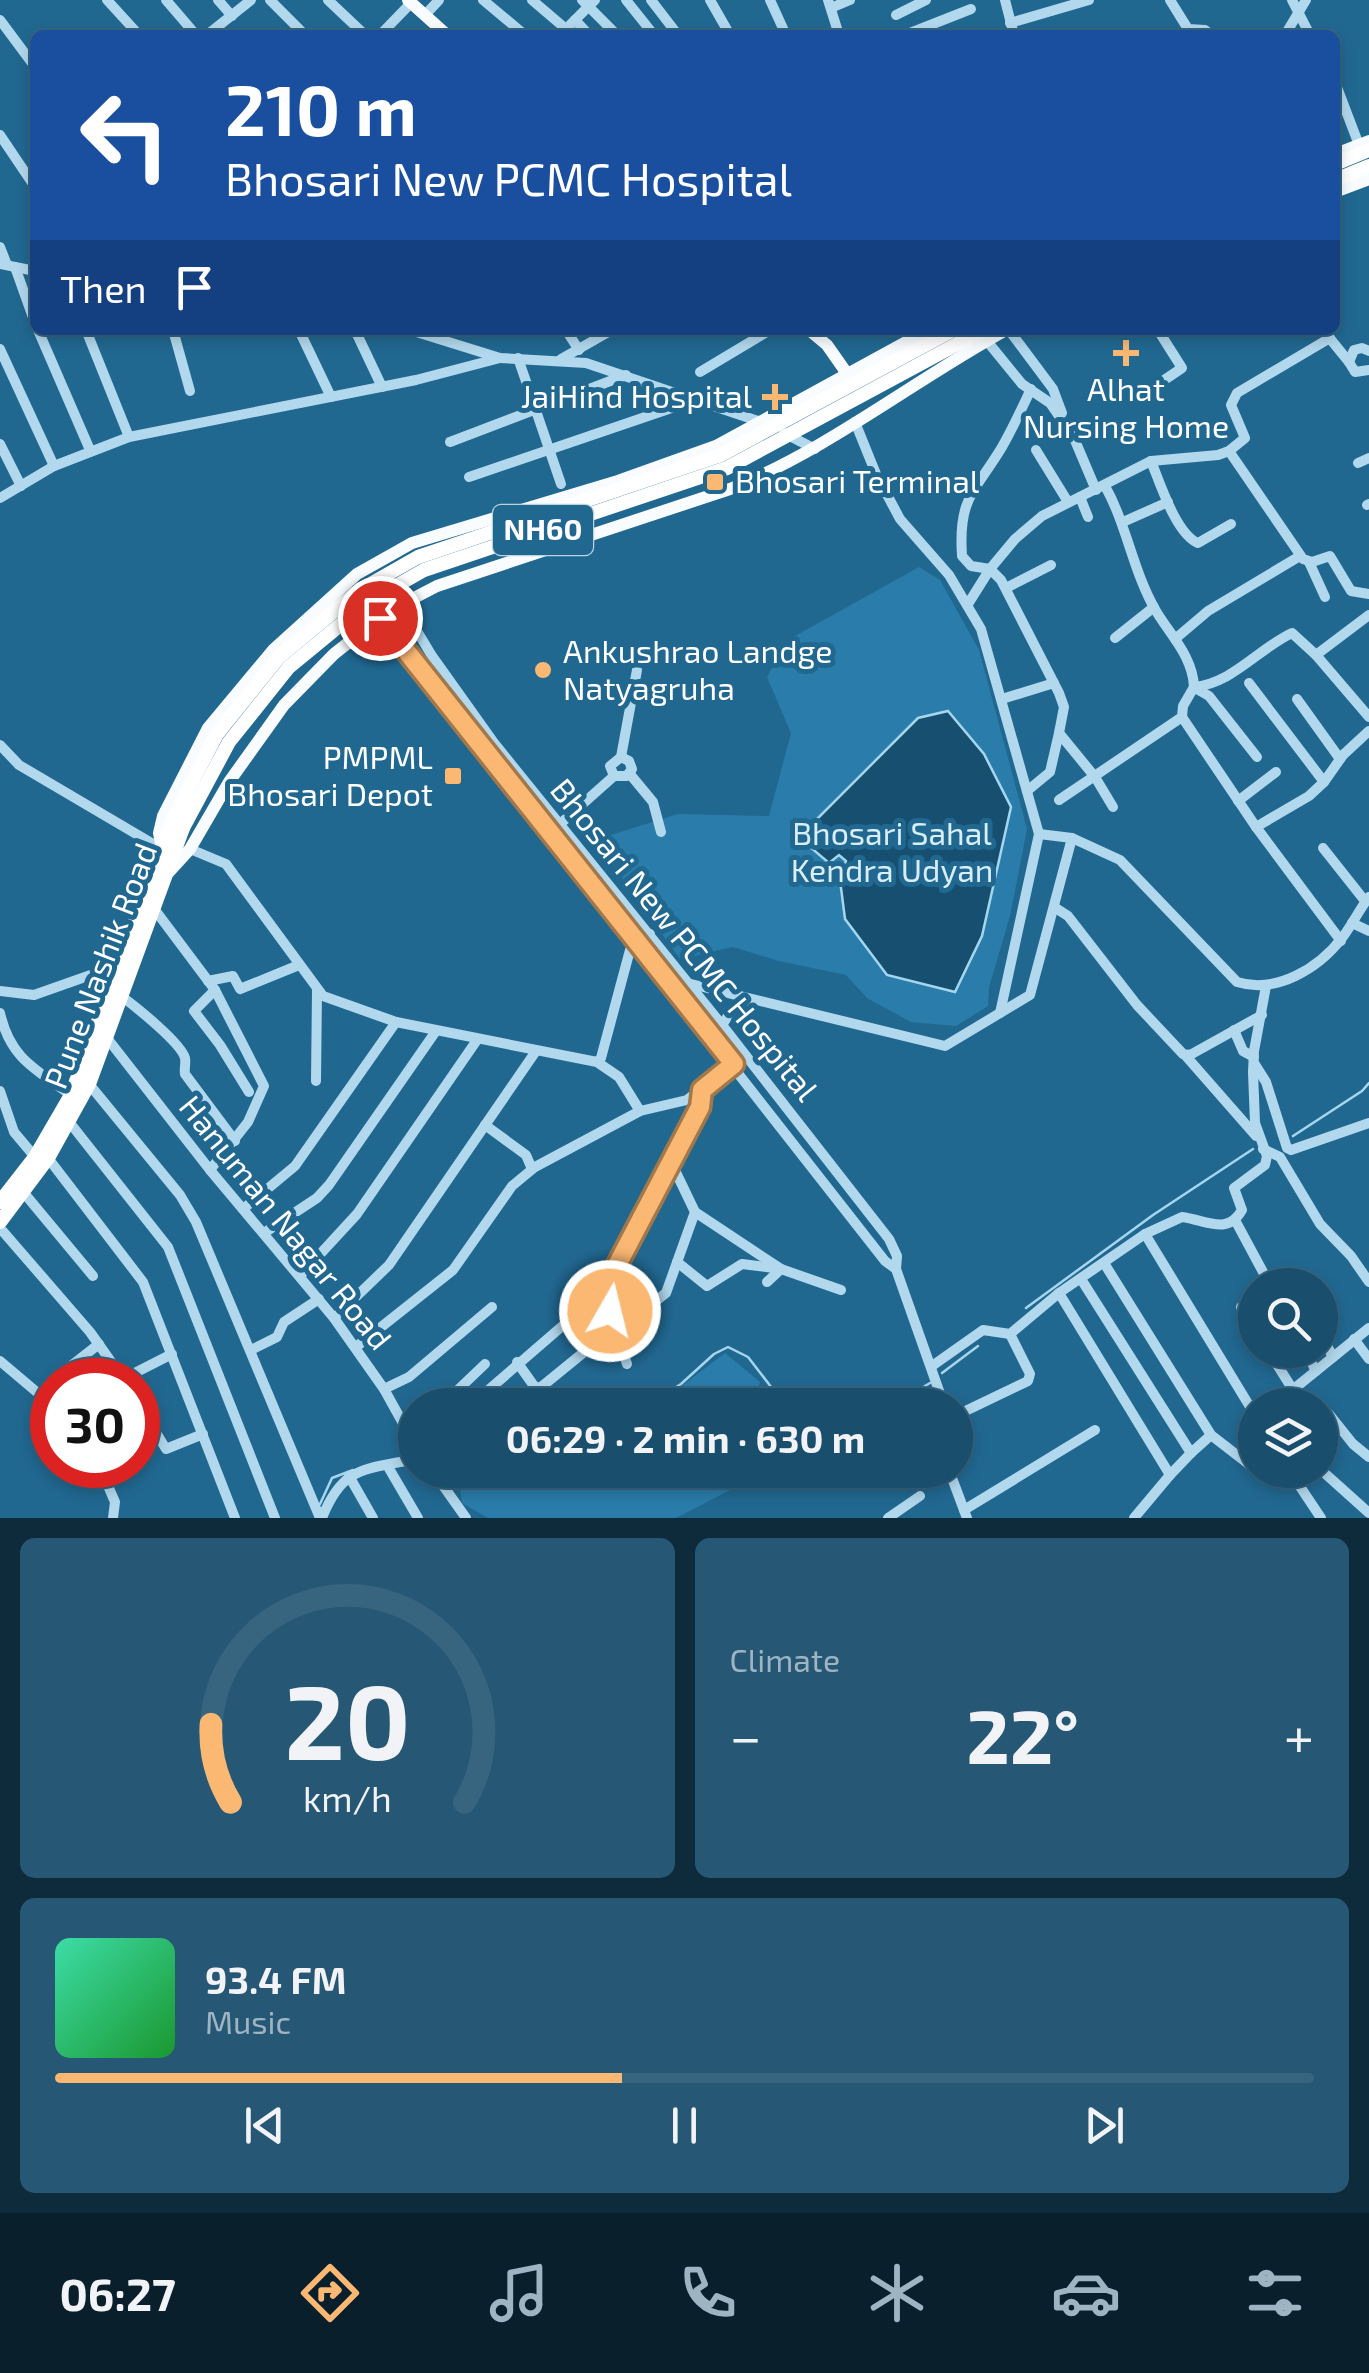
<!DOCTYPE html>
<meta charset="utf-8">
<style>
body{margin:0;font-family:"Exo 2",sans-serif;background:#265875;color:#f1f3f6;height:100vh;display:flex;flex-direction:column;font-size:38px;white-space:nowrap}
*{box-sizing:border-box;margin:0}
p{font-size:32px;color:#9fb4c2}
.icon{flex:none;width:55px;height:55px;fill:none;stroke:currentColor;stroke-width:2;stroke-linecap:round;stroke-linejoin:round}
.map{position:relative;height:1518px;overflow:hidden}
.side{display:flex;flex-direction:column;gap:20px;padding:20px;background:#0e2b3c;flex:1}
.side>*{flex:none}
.hud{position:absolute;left:30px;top:30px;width:1310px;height:305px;border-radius:15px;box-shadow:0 5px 15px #0003,0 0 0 2px #376580;background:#1a4fa0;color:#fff;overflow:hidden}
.buttons{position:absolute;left:1238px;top:1268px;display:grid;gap:20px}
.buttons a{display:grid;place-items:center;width:100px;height:100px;border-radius:50%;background:#194e6d;box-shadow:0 5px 15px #0003,0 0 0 2px #376580;font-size:50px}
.speed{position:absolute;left:30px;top:1358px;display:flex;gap:20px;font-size:50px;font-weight:700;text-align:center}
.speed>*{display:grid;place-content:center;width:130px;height:130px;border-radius:50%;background:#194e6d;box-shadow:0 5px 15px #0003,0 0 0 2px #376580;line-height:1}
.speed .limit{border:15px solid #d22;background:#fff;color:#111}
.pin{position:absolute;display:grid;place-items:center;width:85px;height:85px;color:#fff;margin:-42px;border:5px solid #fff;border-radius:50%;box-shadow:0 2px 10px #0007}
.me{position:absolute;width:110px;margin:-55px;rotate:8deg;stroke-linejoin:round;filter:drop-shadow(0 0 8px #0008)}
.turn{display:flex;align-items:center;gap:35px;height:210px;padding:0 30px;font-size:45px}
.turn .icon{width:130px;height:130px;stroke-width:2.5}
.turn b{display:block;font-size:70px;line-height:85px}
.then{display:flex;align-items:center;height:95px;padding:0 30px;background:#0003;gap:20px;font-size:38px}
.big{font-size:75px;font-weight:700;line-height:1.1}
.side .widget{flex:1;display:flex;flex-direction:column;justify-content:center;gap:15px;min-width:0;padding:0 35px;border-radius:15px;background:#265875}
.side .dial{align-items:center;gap:0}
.dial svg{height:260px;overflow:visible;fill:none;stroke:#376580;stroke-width:7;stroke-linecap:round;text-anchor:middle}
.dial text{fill:#f1f3f6;stroke:none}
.song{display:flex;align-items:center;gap:30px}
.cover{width:120px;height:120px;border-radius:15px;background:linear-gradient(135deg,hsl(160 70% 55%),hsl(130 70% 35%))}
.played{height:10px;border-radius:5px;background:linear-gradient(90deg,#fab873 45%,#376580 45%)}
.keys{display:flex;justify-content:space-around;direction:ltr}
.heat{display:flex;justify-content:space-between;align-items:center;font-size:55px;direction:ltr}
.side .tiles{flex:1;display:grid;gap:20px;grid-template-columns:1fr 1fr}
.widget:last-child{grid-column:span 2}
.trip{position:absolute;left:398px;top:1388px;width:575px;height:100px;border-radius:50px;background:#194e6d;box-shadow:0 5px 15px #0003,0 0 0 2px #376580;font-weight:700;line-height:100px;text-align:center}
.dock{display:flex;height:160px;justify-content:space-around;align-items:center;background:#0a1f2c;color:#9fb4c2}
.dock .icon{width:70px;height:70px}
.dock .on{color:#fab873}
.dock b{font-size:45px;color:#f1f3f6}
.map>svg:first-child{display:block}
.green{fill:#2a7daa}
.water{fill:#174f70;stroke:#a6d6ee;stroke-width:2.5}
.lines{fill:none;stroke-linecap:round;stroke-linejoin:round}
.stream{stroke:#a6d6ee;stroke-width:2.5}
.minor{stroke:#b2d8ed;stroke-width:10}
.major{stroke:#f8fcff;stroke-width:12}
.highway{stroke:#fff;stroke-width:14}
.highway-bridge{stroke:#fff;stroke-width:14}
.route-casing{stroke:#a2784b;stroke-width:25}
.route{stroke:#fab873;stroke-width:18}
.poi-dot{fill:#fab873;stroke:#216891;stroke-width:4}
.labels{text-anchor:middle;stroke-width:10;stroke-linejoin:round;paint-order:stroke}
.shield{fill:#216891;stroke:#bcd2de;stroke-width:2.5}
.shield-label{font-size:30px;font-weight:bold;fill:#fff}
.poi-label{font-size:32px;fill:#fff;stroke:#216891;text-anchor:end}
.park-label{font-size:32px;fill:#d8eef9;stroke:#216891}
.street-label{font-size:32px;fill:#fff;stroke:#216891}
</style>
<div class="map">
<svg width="1369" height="1518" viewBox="0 0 1369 1518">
<rect width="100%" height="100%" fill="#216891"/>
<g class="green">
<polygon points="919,567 940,580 979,650 1027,829 1010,916 989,987 988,1006 956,1026 911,1022 867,998 846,975 779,961 733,947 680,959 595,840 678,814 769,816 791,733 767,677 788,640"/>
<polygon points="725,1353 760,1382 754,1405 657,1405"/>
<polygon points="458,1470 735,1470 730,1490 676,1518 488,1518 462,1503"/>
</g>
<polygon class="water" points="948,711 984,754 1011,807 982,936 955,992 887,975 845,919 840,880 846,861 839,855 829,863 810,847 810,826 918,718"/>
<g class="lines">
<g class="stream">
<polyline points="1293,1136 1362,1091 1369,1083"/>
<polyline points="1026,1308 1153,1215 1253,1149"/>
<polyline points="942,1373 978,1346"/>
<polyline points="647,1405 681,1384 714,1354 728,1347 748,1357 775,1392 809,1405"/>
<polyline points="893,1405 930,1383"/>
<polyline points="320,1504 332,1478 353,1470"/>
</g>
<g class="minor">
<polyline points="107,0 139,35"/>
<polyline points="166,0 196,35"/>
<polyline points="218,0 232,16"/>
<polyline points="270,0 305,35"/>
<polyline points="328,0 365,35"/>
<polyline points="483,0 525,35"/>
<polyline points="532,0 566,29"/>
<polyline points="582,0 617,35"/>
<polyline points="626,0 654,35"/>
<polyline points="651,0 678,35"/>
<polyline points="710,0 730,35"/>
<polyline points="770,0 786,35"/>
<polyline points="828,0 839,35"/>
<polyline points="1005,0 1014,35"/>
<polyline points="1170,0 1188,29 1205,30 1212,35"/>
<polyline points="1292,0 1310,35"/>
<polyline points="831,8 850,0"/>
<polyline points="425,15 439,0"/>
<polyline points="896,15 926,0"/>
<polyline points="0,20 35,67"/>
<polyline points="575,20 589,35"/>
<polyline points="1010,23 1089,0"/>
<polyline points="382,33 411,3"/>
<polyline points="207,35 251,0"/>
<polyline points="560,35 595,0"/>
<polyline points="905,35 971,9"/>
<polyline points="1285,35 1306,0"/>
<polyline points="1335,82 1359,145"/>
<polyline points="0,135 35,187"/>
<polyline points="0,247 7,265"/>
<polyline points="0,264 35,271"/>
<polyline points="15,267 35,323"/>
<polyline points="38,330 90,450"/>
<polyline points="86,330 129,437"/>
<polyline points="173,330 190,391"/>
<polyline points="299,330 331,397"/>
<polyline points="355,330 382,387"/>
<polyline points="410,330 500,358 586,363 764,423"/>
<polyline points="566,330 579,350"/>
<polyline points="1009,330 1053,389 1062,413"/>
<polyline points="1323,330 1349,362"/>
<polyline points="987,341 1022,384 1050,403 1074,438 1096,490"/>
<polyline points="0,349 54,466"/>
<polyline points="1369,351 1362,348 1354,350 1349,362 1355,372 1369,370"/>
<polyline points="518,358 561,484"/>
<polyline points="561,359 612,330"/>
<polyline points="700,372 770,330"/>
<path d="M1031 389C1022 408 1013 428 1002 447 975 492 958 497 962 556L971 566 990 569 1001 580 1059 693 1064 707 1059 733 1095 777 1113 807"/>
<polyline points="1148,391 1182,368 1158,330"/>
<polyline points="855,422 876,474 900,519 949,575 981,629 1039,834 1000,1013"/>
<polyline points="784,433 815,449"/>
<polyline points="450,442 626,375"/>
<polyline points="0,444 21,486"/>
<polyline points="1036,450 1068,502"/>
<polyline points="1229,451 1303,559 1312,562 1330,556 1351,591 1369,594"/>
<path d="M1151 461C1160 483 1176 534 1198 543L1231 524"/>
<polyline points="1358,463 1369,458"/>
<polyline points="469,477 698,399"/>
<polyline points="1080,497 1088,517"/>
<polyline points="0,498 54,466 129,437 416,380 500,358"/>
<polyline points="1367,505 1369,504"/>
<polyline points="1123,522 1168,502"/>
<polyline points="1309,562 1325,597"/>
<polyline points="390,586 432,656 494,743 722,1025 889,1239 897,1256 896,1269 944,1405"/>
<polyline points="1006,588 1051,565"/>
<polyline points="367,600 885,1261 896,1269"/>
<polyline points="968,604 990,569 1015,539 1042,516 1151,461 1218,455 1229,451 1245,438 1231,405 1237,393 1330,338"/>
<polyline points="1115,638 1154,607"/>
<polyline points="1175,639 1208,611 1300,556"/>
<polyline points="1316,655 1369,615"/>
<polyline points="1249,683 1324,782"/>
<path d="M1194 687C1233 683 1258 649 1292 633L1316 655 1369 717"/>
<polyline points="1195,688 1209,696 1257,757"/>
<polyline points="1002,699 1054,683"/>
<polyline points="1297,699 1340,759"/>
<polyline points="1182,717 1256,827 1341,941"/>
<polyline points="0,745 19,765 160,848"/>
<polyline points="621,757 637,670"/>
<polyline points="629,773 653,802 661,832"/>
<polyline points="1027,791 1050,772 1059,733"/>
<path d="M1059 800 1182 717 1183 706 1194 687C1193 657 1171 636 1156 611 1133 572 1127 525 1105 486"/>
<polyline points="1238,801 1276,772"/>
<polyline points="560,824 614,776 627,776 632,769 629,761 621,757 610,766 614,776"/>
<polyline points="1256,827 1309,796 1324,782 1343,755 1369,731"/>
<path d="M1039 834 1072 838 1120 860 1237 982C1276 994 1318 969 1342 938 1352 925 1359 910 1369 897"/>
<polyline points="1323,848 1365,901"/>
<polyline points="190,849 226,864 323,996 396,1022 597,1062 619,1077 640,1111 535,1167 512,1186 453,1270 356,1347"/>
<polyline points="152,906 215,990 264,1086 248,1122 210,1170"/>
<polyline points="1054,907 1068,916 1137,1005 1183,1054 1190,1055 1262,1015"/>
<polyline points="1352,923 1369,931"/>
<polyline points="208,981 233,976 240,989 299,965"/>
<polyline points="691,984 945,1046 1030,995 1072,838"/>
<polyline points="215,990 194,1011 220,1045 249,1092"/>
<polyline points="0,991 34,995 119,965"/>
<path d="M121 996C135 1006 181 1043 185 1058 186 1064 184 1069 185 1074L235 1141"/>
<path d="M0 1013C10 1058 35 1069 71 1095"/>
<polyline points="722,1025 734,1007 747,1001"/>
<polyline points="1234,1030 1243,1051 1254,1057"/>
<polyline points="107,1038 210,1170 334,1318 384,1389 415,1445"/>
<polyline points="1185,1055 1256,1136"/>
<polyline points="597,1062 601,1058 630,950 650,934"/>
<polyline points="1254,1063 1266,1082 1287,1148 1291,1150 1369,1123"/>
<polyline points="316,1081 317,991"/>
<polyline points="89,1084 180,1195 196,1222 320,1518"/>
<polyline points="0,1091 14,1132 35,1157"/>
<polyline points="640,1111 687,1100 733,1064"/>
<polyline points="70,1123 168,1247 275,1518"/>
<polyline points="485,1125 526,1155 532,1169"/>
<polyline points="1263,1149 1280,1157 1320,1224 1351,1256 1369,1282"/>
<polyline points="48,1158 143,1282 235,1518"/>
<polyline points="24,1193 93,1276"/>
<polyline points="243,1209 295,1166 396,1022"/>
<polyline points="695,1212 781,1269 841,1290"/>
<polyline points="1235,1220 1270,1285"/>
<polyline points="0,1228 90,1332 124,1380"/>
<polyline points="264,1233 317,1198 329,1185 436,1031"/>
<polyline points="677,1262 707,1286 742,1264 781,1269 767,1282"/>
<polyline points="1104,1263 1211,1435 1255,1469"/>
<polyline points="300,1276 357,1214 477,1040"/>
<polyline points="1081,1279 1191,1453 1211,1435"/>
<polyline points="604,1290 616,1332 666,1293 695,1212 671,1162"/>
<polyline points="1059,1293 1170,1475 1191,1453"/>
<polyline points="1241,1307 1255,1329"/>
<polyline points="334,1318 389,1265 536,1051"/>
<polyline points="1320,1333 1333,1357"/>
<polyline points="1354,1339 1369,1359"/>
<polyline points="251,1350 277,1337 284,1322 319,1299"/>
<polyline points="1268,1350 1293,1390"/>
<polyline points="1305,1350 1316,1371"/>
<polyline points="0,1361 52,1405"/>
<polyline points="517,1362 534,1386 540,1388 605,1335 616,1332 627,1364"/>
<polyline points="932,1366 983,1330 1010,1334 1059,1293 1145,1234"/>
<polyline points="123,1379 172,1354"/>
<polyline points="53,1380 99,1344"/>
<polyline points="103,1380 117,1370"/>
<polyline points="384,1389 409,1377 492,1307"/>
<polyline points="138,1403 166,1449 203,1434"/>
<polyline points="442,1405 485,1364"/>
<polyline points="471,1405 604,1290 700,1107 703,1090"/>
<polyline points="518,1405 540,1388"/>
<polyline points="1274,1405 1369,1328"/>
<polyline points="1329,1414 1353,1444 1369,1457"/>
<path d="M1255 1415 1145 1234 1182 1217C1206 1220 1227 1236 1242 1210L1234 1188 1265 1165 1267 1156 1255 1123 1253 1072 1254 1051 1266 986"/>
<polyline points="955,1416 1028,1381 1030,1374 1010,1334"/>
<polyline points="99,1465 115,1502 113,1518"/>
<polyline points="387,1465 418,1518"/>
<polyline points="1320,1469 1369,1513"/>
<polyline points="432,1470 466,1518"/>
<polyline points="949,1470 967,1518"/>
<polyline points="1289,1470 1321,1518"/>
<polyline points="349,1476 373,1518"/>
<polyline points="964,1510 1095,1430"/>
<path d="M322 1518C343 1465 365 1470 415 1459"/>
<polyline points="888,1518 920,1496"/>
<polyline points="1134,1518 1170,1475"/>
</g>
<g class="major">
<polyline points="408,0 447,35"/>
<polyline points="1335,154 1369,141"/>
<polyline points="1335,192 1369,179"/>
<polyline points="809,330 827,345 848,375"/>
<polyline points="161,843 159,833 163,816 208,728 273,650 357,574 412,543 618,481 716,446 928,330"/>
<path d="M169 872 190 849 229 782 284 705 334 654 387 612 437 586 730 489C829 449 913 381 1006 330"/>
</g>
<g class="highway">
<polyline points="1335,164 1369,150"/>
<polyline points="1335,180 1369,166"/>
<polyline points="0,1202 35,1157 71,1095 172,821"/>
<polyline points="0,1222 48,1158 89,1084 183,828"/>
</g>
<g class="highway-bridge">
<polyline points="172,821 217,734 279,657 360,590 418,557 721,455 953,330"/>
<polyline points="183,828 229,742 289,667 368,602 424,570 727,468 983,330"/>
</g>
</g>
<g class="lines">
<defs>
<polyline id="route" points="380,618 734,1064 702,1090 700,1107 604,1290 610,1311"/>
</defs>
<use href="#route" class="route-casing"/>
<use href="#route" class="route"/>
</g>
<g class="poi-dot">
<path d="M1121 338h10v10h10v10h-10v10h-10v-10h-10v-10h10z"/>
<path d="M770 382h10v10h10v10h-10v10h-10v-10h-10v-10h10z"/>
<rect x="705" y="472" width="20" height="20" rx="5"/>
<circle cx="543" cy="670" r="10"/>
<rect x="443" y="766" width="20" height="20" rx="5"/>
</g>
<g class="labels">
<rect class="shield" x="493" y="505" width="100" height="50" rx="8"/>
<g class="shield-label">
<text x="543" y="540">NH60</text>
</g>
<g class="poi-label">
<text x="1126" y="401" text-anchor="middle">Alhat<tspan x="1126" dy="37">Nursing Home</tspan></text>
<text x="752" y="408">JaiHind Hospital</text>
<text x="735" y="493" text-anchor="start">Bhosari Terminal</text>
<text x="563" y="663" text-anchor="start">Ankushrao Landge<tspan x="563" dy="37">Natyagruha</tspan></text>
<text x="433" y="769">PMPML<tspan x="433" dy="37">Bhosari Depot</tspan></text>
</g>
<g class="park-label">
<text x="892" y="845">Bhosari Sahal<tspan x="892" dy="37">Kendra Udyan</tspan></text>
</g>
<g class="street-label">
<text transform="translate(684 940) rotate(51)" y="11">Bhosari New PCMC Hospital</text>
<text transform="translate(101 966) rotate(-69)" y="11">Pune Nashik Road</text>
<text transform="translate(285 1223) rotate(51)" y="11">Hanuman Nagar Road</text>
</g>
</g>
</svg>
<div class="buttons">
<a><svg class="icon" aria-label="search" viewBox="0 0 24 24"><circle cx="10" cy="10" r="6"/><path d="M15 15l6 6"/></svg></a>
<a><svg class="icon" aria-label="layers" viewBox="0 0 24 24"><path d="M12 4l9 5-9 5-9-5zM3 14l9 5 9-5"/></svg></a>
</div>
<div class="speed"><div class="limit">30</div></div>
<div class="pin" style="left:380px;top:618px;background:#d93025"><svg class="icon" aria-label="arrive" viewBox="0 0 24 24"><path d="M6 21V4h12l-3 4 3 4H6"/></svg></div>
<svg class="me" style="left:610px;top:1311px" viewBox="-20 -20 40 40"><circle r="17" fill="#fab873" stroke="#fff" stroke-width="3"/><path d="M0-11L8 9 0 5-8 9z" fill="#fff"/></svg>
<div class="trip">06:29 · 2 min · 630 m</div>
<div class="hud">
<div class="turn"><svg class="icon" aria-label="left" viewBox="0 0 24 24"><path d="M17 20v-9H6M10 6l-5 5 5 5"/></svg><div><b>210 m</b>Bhosari New PCMC Hospital</div></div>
<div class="then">Then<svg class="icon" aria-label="arrive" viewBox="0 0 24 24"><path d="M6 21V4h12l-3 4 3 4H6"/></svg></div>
</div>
</div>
<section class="side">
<div class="tiles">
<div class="widget dial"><svg viewBox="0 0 100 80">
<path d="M14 69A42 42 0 1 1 86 69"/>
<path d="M14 69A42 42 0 0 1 8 45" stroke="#fab873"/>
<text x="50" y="56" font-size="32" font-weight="700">20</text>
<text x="50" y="72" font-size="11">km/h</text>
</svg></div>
<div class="widget"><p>Climate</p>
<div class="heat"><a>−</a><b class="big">22°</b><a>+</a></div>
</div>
<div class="widget">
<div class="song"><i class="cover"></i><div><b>93.4 FM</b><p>Music</p></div></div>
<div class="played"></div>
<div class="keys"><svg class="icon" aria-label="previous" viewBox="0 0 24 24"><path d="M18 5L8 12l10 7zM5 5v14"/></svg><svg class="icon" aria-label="pause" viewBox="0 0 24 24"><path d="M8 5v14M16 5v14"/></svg><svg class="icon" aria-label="next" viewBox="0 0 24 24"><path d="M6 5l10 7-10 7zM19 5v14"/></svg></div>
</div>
</div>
</section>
<nav class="dock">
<b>06:27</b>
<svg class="icon on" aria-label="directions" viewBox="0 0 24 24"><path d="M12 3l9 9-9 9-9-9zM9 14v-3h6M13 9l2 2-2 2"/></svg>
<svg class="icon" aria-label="music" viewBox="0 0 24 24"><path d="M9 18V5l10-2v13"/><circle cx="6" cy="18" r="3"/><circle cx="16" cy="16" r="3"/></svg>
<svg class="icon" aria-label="phone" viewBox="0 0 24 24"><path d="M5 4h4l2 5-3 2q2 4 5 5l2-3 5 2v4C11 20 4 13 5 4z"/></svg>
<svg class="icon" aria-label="climate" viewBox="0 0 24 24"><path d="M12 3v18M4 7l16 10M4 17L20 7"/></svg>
<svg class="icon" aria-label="car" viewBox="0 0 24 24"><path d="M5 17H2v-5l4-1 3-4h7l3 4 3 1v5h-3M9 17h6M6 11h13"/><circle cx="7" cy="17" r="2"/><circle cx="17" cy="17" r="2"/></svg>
<svg class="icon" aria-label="filters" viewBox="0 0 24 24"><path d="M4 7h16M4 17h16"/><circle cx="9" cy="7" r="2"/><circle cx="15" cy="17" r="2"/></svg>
</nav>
